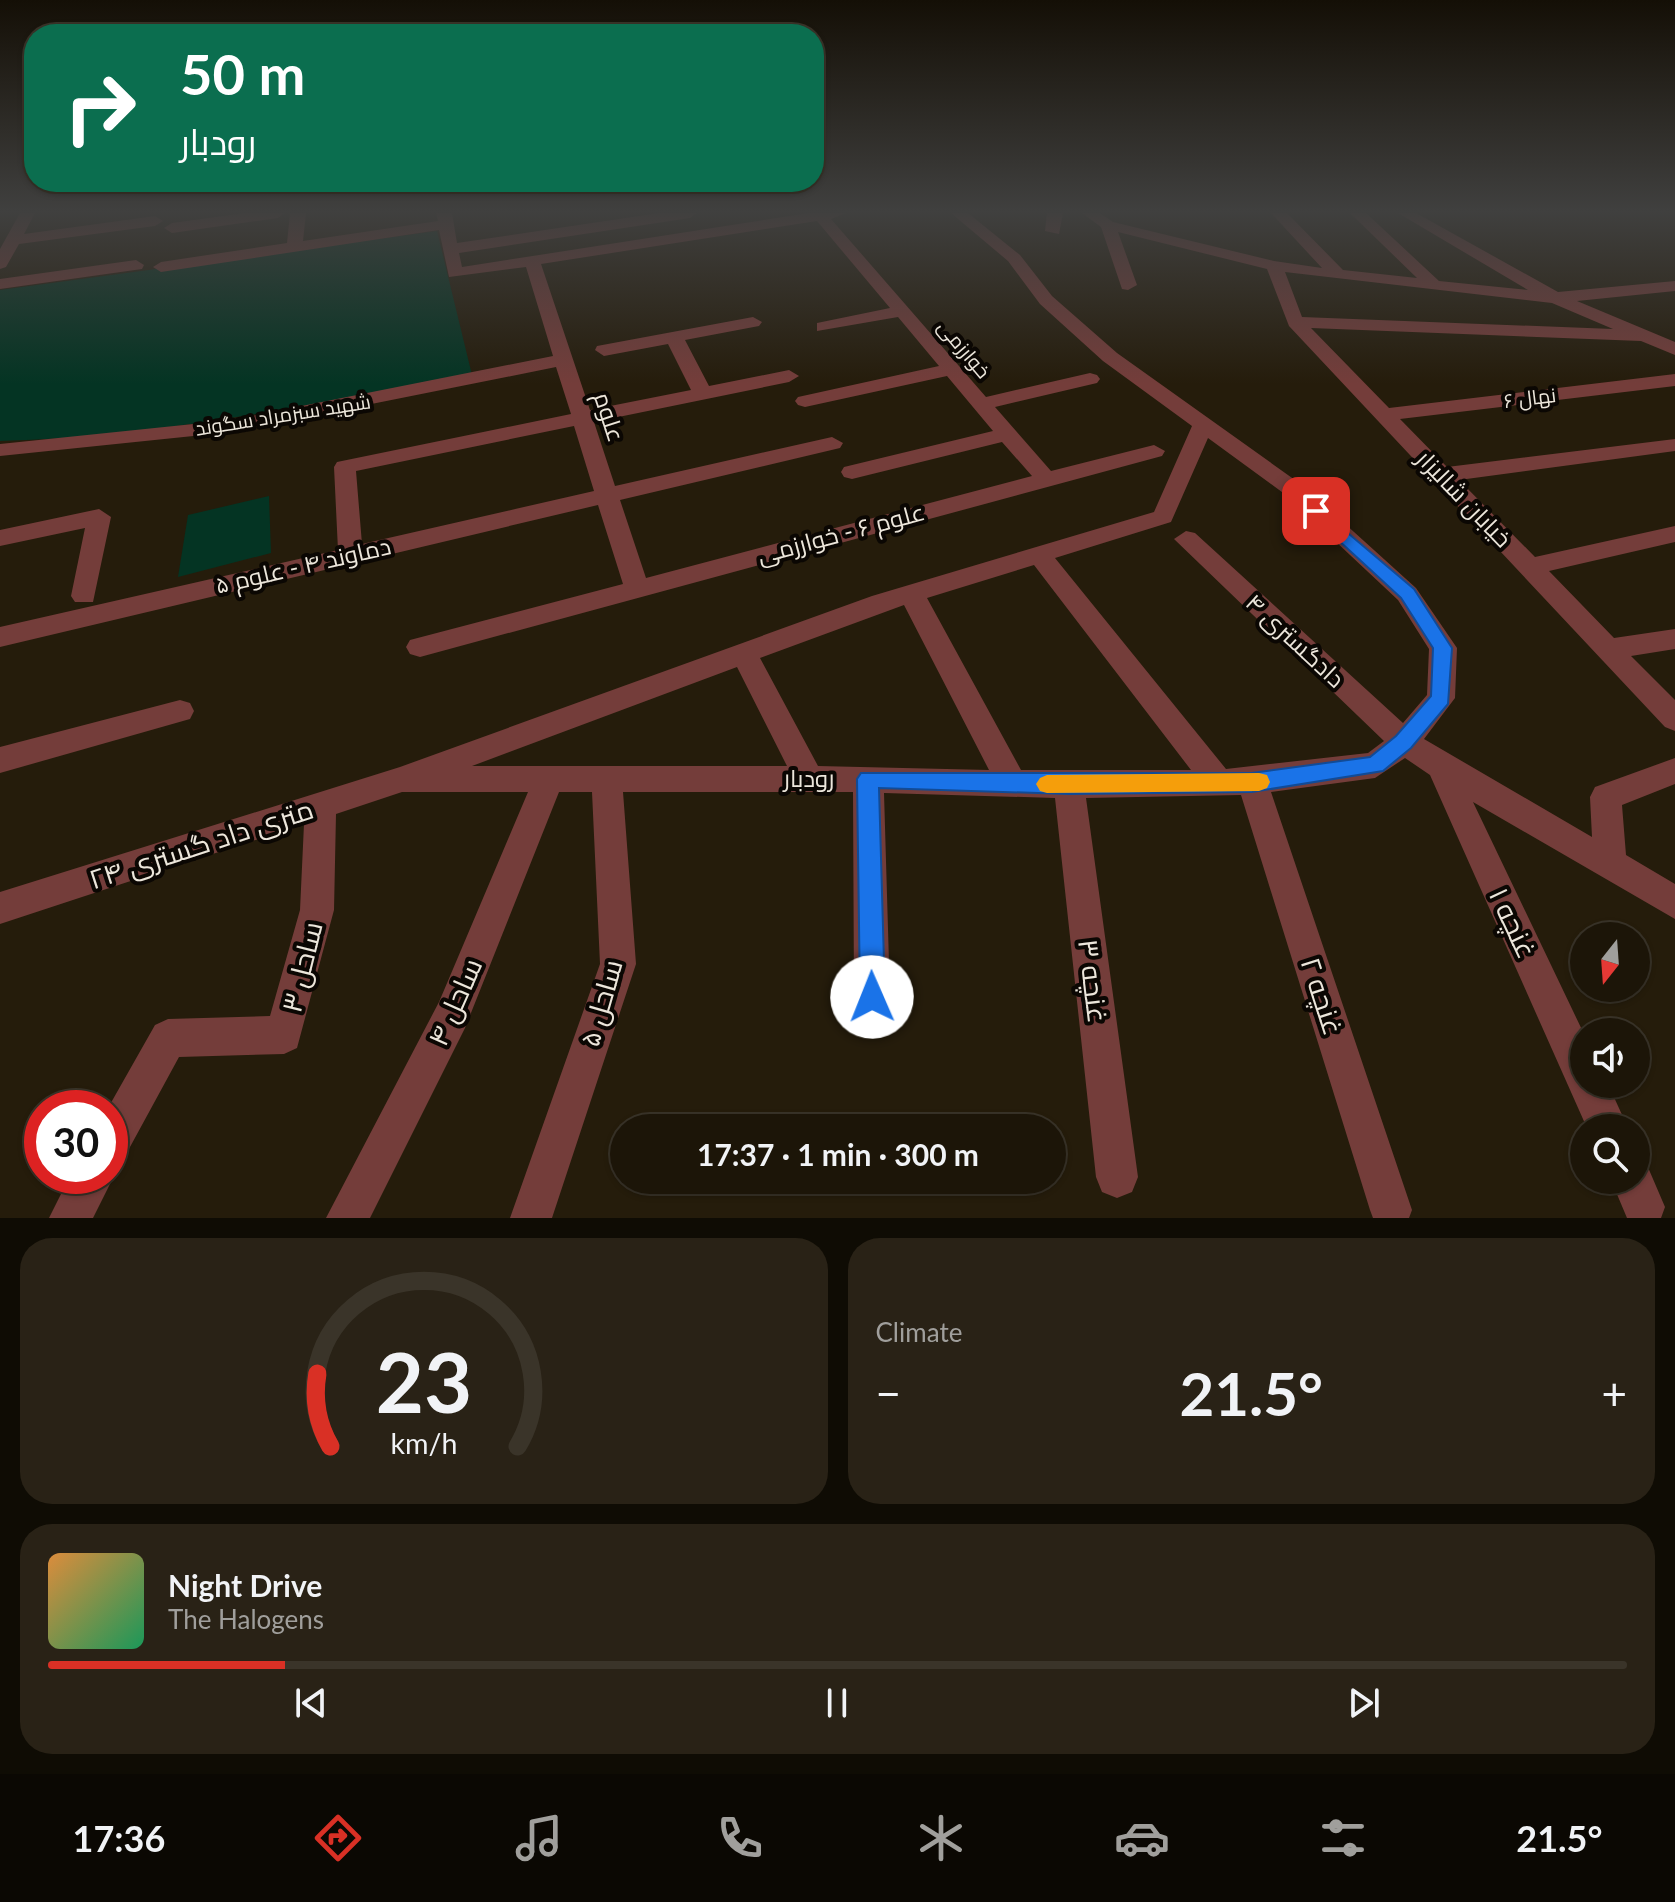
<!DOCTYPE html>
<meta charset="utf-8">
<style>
body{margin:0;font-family:Lato,Cairo,sans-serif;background:#292216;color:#f1f3f6;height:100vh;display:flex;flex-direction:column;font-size:30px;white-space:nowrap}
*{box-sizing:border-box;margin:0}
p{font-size:26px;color:#a09f9c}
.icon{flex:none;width:44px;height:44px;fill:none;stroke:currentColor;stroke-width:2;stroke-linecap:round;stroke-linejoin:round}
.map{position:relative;height:1218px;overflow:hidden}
.drawer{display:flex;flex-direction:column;gap:20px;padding:20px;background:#0f0c04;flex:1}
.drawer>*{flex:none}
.banner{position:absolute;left:24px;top:24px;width:800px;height:168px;border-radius:32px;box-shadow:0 2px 6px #0004,0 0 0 2px #3a3429;background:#0b6e4f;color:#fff;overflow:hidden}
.needle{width:52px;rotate:197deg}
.tools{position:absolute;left:1570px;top:922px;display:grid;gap:16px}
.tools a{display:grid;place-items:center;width:80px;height:80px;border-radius:50%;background:#1c1508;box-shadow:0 2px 6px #0004,0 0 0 2px #3a3429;font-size:40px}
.speed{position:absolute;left:24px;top:1090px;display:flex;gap:16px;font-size:40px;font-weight:700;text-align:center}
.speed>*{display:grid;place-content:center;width:104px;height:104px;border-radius:50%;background:#1c1508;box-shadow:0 2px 6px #0004,0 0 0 2px #3a3429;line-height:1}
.speed .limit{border:12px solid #d22;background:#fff;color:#111}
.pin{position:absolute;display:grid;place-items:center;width:68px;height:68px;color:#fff;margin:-34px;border-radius:16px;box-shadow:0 4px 12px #0006}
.me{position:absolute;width:88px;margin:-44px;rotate:359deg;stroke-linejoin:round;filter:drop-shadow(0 0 6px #0008)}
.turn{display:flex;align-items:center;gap:28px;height:168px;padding:0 24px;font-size:36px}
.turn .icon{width:104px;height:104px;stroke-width:2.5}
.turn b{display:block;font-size:56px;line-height:68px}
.big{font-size:60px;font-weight:700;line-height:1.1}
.drawer .card{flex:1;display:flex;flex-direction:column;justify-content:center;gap:12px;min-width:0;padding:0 28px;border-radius:32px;background:#292216}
.drawer .dial{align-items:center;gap:0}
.dial svg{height:208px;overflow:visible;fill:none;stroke:#3a3429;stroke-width:7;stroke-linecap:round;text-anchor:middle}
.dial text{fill:#f1f3f6;stroke:none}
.song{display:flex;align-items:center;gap:24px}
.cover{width:96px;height:96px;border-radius:12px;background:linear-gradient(135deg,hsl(30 70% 55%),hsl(150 70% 35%))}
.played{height:8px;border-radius:4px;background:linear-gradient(90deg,#d93025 15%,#3a3429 15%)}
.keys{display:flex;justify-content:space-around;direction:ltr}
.heat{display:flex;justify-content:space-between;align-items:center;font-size:44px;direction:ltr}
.drawer .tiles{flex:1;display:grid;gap:20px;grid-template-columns:1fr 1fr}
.card:last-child{grid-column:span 2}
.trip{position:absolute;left:610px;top:1114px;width:456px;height:80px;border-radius:40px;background:#1c1508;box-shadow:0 2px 6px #0004,0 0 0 2px #3a3429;font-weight:700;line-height:80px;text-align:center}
.dock{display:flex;height:128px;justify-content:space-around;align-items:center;background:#0b0803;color:#a09f9c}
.dock .icon{width:56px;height:56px}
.dock .current{color:#d93025}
.dock b{font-size:36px;color:#f1f3f6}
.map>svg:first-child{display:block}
.green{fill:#043423}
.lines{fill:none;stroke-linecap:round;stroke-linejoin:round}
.street{fill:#743d3a;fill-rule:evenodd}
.route{fill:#1a73e8;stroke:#114b97;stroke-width:2}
.slow{fill:#f59e0b}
.labels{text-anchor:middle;stroke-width:8;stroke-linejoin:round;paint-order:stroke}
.far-street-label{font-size:20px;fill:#ece6db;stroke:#0b0703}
.street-label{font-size:24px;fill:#ece6db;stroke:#0b0703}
.near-street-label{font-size:28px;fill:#ece6db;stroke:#0b0703}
</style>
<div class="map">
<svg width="1675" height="1218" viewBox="0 0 1675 1218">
<rect width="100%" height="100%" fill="#251c0b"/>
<g class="green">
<path d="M437 231 472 375C316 403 159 437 0 441V290Z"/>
<polygon points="269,496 271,553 178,577 188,515"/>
</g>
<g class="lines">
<g class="street">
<polygon points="20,213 35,213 24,234 155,216 163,221 155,226 19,244 6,267 0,269 0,249"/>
<polygon points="245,213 285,213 278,218 172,233 164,228 172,223"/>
<path d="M290 213H306L303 241 438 221 436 213H452L457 243 659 213H697L690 218 459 253 462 267 809 213H846L831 219 986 397 1090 373 1097 375 1100 379 1097 383 995 407 1051 471 1154 445 1165 451 1162 456 420 657 410 654 406 647 410 640 623 584 598 505 0 647V627L338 550 334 467 337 462 571 414 556 367 232 432 0 456V444L232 420 553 356 526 267 449 277 439 230 161 272 153 267 161 262 287 243ZM817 221 890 308 817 323V331L898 317 939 366 798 397 795 401 798 405 805 407 947 376 993 431 844 467 841 472 844 477 852 479 1002 442 1032 476 646 578 620 500 840 448 843 443 832 437 615 486 594 422 789 382 799 376 789 370 709 386 685 340 759 326 762 322 753 317 597 346 595 350 604 356 668 344 691 390 590 410 541 264ZM574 426 594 491 362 544 356 471Z"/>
<path d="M951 213H968L1020 255 1052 296 1117 353 1302 485 1416 588 1457 648 1455 698 1424 739 1592 837 1590 797 1595 787 1675 758V784L1622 805 1626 855 1675 884V919L1473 802 1584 1034V1084H1608L1628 1128H1587L1430 775 1405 758 1375 778 1271 792 1412 1210 1409 1218H1373L1370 1210 1241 795 1086 798 1138 1177 1132 1192 1117 1198 1102 1192 1096 1177 1055 798 884 793 890 997 885 1010 872 1015 859 1010 854 997 853 792H623L636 964 552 1218H510L600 964 592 792H559L465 1028 370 1218H326L439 1002 528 792H402L336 814 334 910 297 1048 284 1054 179 1057 124 1158 110 1164 108 1108 155 1025 168 1019 270 1016 300 910 304 824 0 924V892L400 767 872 596 1154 512 1192 426 1103 361 1040 304 1008 261ZM1208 438 1286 495 1398 600 1429 649 1427 695 1403 723 1195 533 1186 531 1174 539 1384 741 1368 753 1226 769 1055 558 1171 522ZM1034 565 1191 770H1021L927 598ZM904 605 989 770 818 766 760 658ZM737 667 787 766H472Z"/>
<polygon points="1047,213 1063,213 1059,234 1045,231"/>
<path d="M1082 213H1100L1113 222 1274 261 1322 268 1271 213H1287L1343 270 1417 278 1350 213H1366L1439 281 1528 290 1398 213H1416L1558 292 1675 281V291L1577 301 1675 342V355L1641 341 1311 328 1389 408 1675 374V386L1400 419 1447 467 1675 439V451L1459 480 1535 557 1675 526V542L1549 571 1614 638 1675 629V649L1631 656 1675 700V731L1665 727 1289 326 1267 269 1118 232 1137 285 1128 290 1122 289 1101 227ZM1285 272 1552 303 1613 329 1302 317Z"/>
<polygon points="136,260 144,265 142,269 0,289 0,279"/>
<polygon points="99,509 111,517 93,602 75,602 71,596 85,528 0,546 0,530"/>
<polygon points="180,700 190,703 194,711 190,719 0,773 0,747"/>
<polygon points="1636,1161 1647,1165 1665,1207 1661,1218 1627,1218 1611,1180 1636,1180"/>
<polygon points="110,1167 114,1176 93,1218 49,1218 70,1176 110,1176"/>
</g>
</g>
<linearGradient id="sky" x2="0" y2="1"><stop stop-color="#140f06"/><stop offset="0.55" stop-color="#40403f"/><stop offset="1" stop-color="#40403f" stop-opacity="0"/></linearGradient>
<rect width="1675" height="384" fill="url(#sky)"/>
<polygon class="route" points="1316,506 1414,589 1452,648 1448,704 1411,748 1383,771 1252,792 1069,794 879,788 885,997 881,1006 872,1010 863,1006 860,997 857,779 861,773 1252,773 1370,757 1396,736 1431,696 1433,648 1401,598 1311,515 1308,511"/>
<polygon class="slow" points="1259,773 1267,775 1270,782 1267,788 1259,791 1047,793 1040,791 1036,784 1040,778 1047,775"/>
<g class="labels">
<g class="far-street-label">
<text transform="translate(964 349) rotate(50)" y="7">خوارزمی</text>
<text transform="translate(1530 398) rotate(-7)" y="7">نهال ۶</text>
<text transform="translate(283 415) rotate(-9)" y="7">شهید سبزمراد سگوند</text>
</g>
<g class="street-label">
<text transform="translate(609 417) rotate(72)" y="8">علوم</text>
<text transform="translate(1464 499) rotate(46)" y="8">خیابان شالیزار</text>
<text transform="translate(841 534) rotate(-15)" y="8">علوم ۶ - خوارزمی</text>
<text transform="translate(303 566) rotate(-13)" y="8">دماوند ۴ - علوم ۵</text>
<text transform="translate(1295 641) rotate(43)" y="8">دادگستری ۴</text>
<text x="809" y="787">رودبار</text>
</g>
<g class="near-street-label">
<text transform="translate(201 844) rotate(-18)" y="10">۲۴ متری داد گستری</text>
<text transform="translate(1513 923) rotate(65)" y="10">غنچه ۱</text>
<text transform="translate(302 967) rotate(-76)" y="10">ساحل ۳</text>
<text transform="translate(1093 981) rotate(83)" y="10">غنچه ۳</text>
<text transform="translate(1322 996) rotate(72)" y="10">غنچه ۲</text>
<text transform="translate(455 1002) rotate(-66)" y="10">ساحل ۴</text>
<text transform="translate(601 1003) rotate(-74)" y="10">ساحل ۵</text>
</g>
</g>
</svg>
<div class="tools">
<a><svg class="needle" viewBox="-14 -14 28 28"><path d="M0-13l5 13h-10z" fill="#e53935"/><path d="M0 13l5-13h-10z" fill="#a09f9c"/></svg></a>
<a><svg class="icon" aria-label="sound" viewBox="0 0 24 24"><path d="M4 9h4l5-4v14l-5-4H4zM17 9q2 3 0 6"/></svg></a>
<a><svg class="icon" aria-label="search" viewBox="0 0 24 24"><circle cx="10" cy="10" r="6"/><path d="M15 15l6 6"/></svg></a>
</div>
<div class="speed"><div class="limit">30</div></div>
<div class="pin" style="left:1316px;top:511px;background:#d93025"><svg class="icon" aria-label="arrive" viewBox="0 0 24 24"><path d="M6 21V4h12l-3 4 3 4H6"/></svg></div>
<svg class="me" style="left:872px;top:997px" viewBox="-20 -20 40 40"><circle r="19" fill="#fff"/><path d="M0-13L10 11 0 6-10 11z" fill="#1a73e8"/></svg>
<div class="trip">17:37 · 1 min · 300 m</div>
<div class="banner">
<div class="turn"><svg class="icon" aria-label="right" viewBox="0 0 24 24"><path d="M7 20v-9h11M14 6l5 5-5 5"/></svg><div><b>50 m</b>رودبار</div></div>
</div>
</div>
<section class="drawer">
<div class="tiles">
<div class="card dial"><svg viewBox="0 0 100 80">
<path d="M14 69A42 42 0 1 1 86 69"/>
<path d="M14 69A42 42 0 0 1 9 41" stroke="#d93025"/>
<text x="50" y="56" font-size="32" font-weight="700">23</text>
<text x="50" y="72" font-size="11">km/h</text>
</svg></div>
<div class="card"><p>Climate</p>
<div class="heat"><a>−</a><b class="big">21.5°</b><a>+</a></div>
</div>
<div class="card">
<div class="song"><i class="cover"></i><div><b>Night Drive</b><p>The Halogens</p></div></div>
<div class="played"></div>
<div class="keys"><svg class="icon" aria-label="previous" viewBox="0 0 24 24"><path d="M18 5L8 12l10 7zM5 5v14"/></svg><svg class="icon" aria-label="pause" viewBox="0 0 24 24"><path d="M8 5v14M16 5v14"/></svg><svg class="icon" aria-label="next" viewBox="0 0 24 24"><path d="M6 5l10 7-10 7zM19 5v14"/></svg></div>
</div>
</div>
</section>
<nav class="dock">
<b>17:36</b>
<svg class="icon current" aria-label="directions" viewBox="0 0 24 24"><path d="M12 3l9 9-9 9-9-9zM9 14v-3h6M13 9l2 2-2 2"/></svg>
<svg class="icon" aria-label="music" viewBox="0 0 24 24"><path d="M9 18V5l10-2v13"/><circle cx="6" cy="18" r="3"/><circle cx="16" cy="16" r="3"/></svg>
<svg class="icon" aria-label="phone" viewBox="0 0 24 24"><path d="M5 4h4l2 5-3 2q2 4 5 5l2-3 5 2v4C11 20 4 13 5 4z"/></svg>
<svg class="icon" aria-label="climate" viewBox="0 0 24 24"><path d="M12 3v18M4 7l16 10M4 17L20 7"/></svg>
<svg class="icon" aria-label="car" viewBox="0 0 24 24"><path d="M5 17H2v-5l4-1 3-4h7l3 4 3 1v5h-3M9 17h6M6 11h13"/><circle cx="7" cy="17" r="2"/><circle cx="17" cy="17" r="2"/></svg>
<svg class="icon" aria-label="filters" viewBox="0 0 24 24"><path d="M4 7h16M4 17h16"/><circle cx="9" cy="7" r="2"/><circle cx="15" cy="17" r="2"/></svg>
<b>21.5°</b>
</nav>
